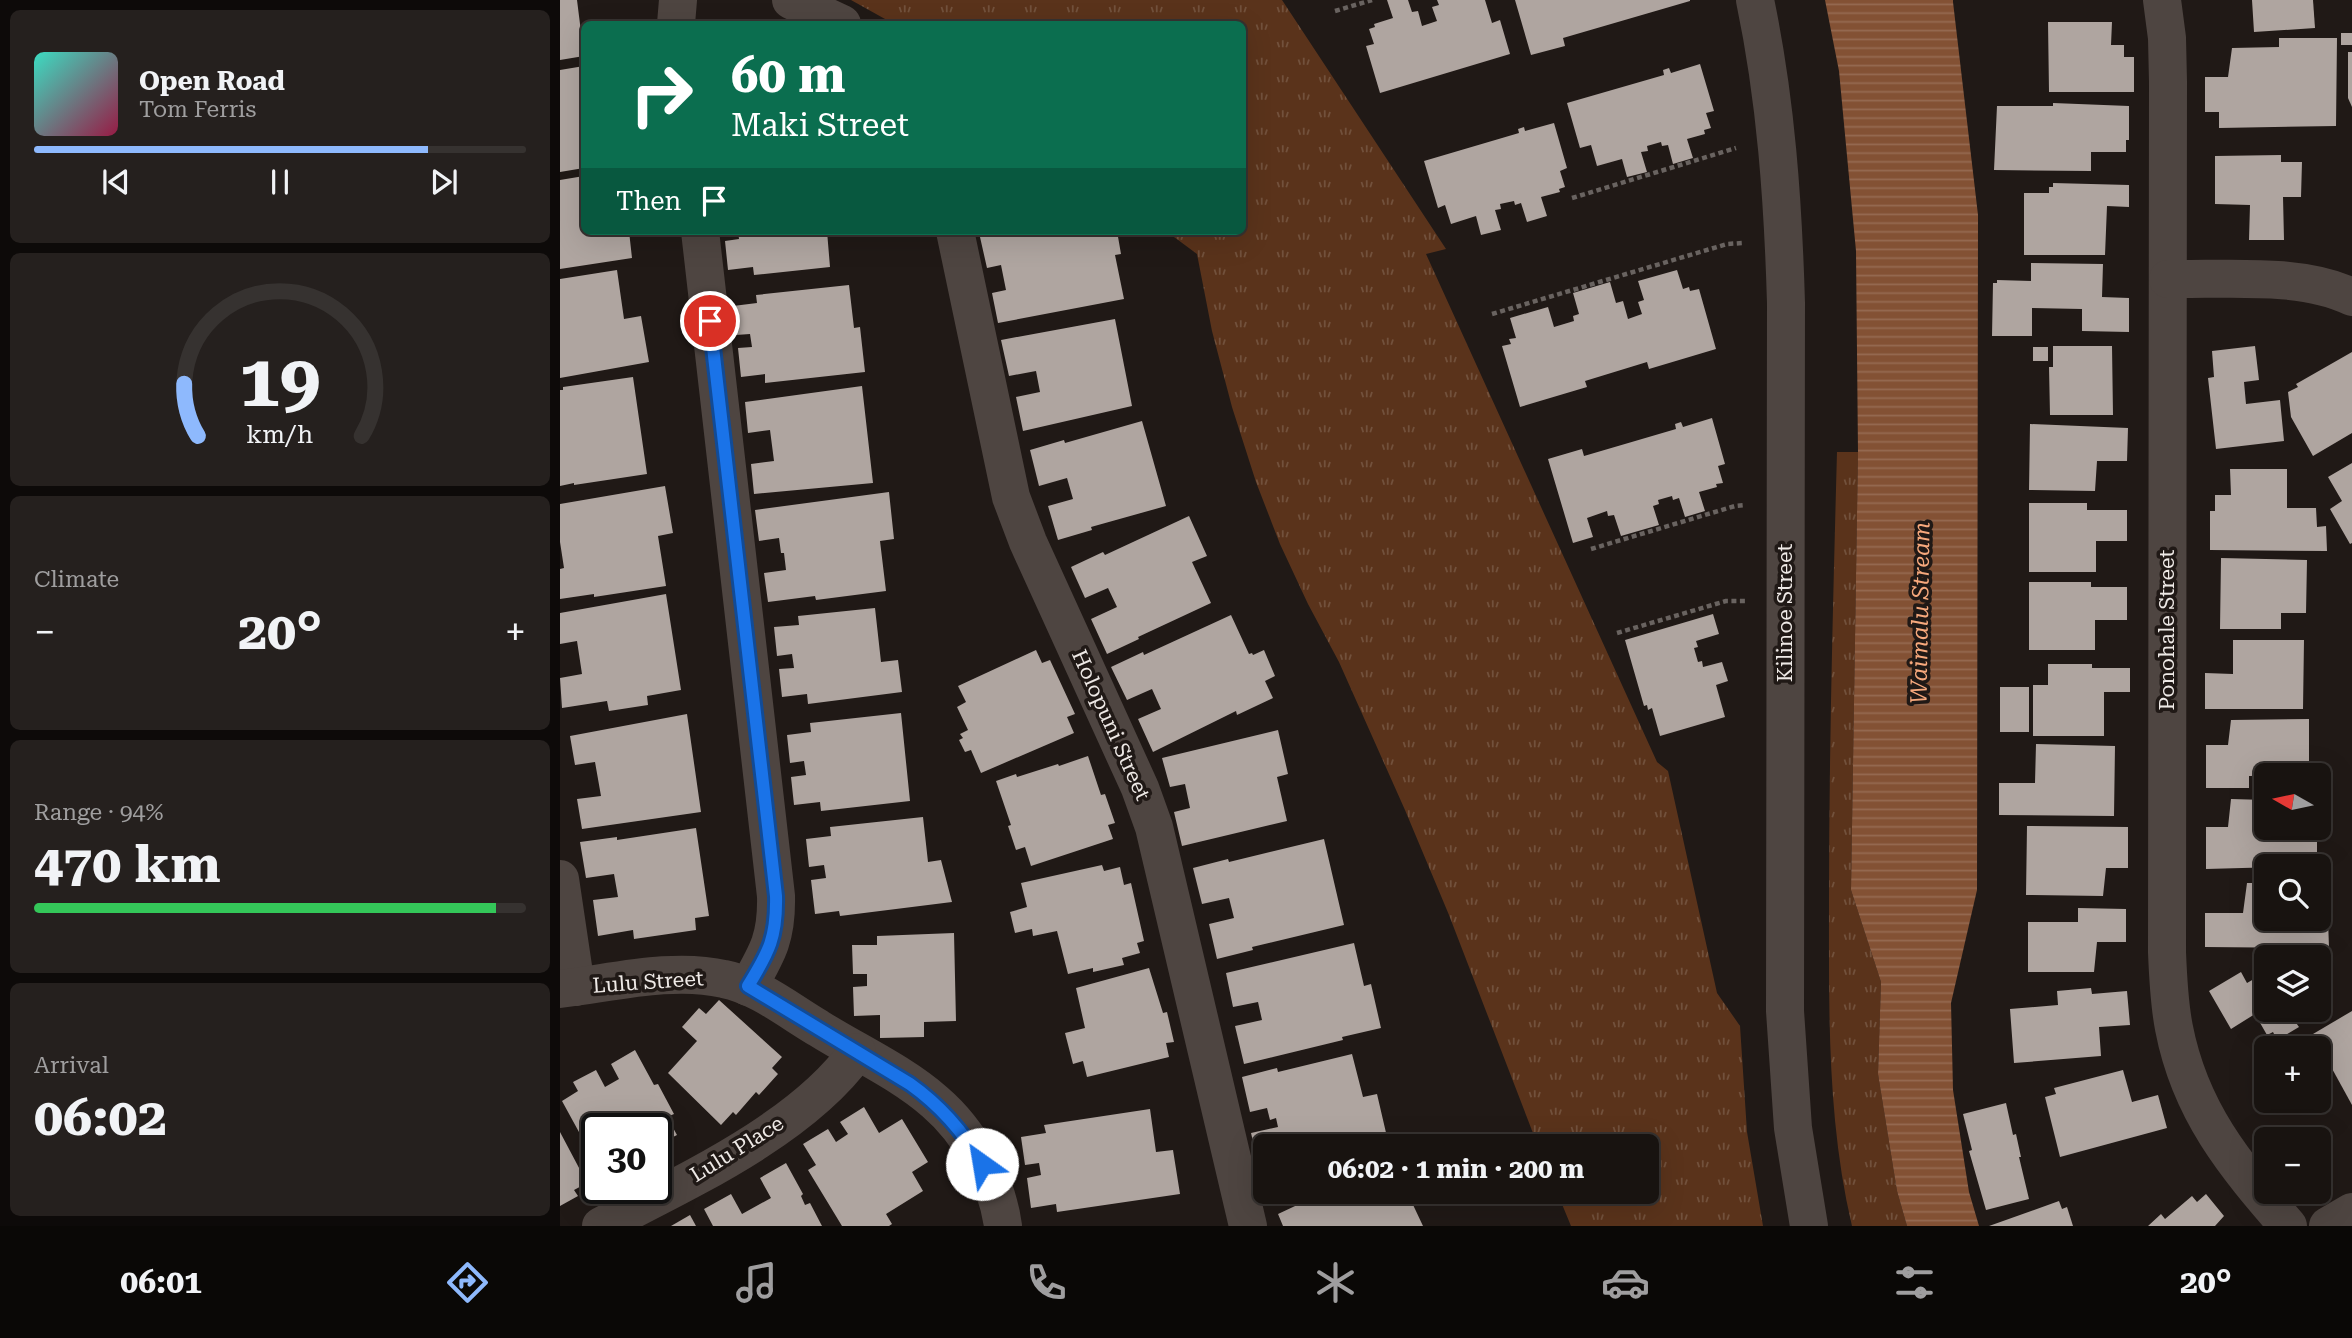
<!DOCTYPE html>
<meta charset="utf-8">
<style>
body{margin:0;font-family:"Roboto Serif",serif;background:#25201e;color:#f1f3f6;height:100vh;display:flex;flex-direction:column;font-size:26px;white-space:nowrap}
*{box-sizing:border-box;margin:0}
p{font-size:23px;color:#9f9e9f}
.icon{flex:none;width:38px;height:38px;fill:none;stroke:currentColor;stroke-width:2;stroke-linecap:round;stroke-linejoin:round}
.map{position:relative;flex:1;overflow:hidden}
.side{display:flex;flex-direction:column;gap:10px;padding:10px;background:#0d0a09;width:560px}
.side>*{flex:none}
.top-card{position:absolute;left:21px;top:21px;width:665px;height:214px;border-radius:10px;box-shadow:0 7px 28px #0002,0 0 0 2px #363230;background:#0b6e4f;color:#fff;overflow:hidden}
.needle{width:46px;rotate:279deg}
.buttons{position:absolute;left:1694px;top:763px;display:grid;gap:14px}
.buttons a{display:grid;place-items:center;width:77px;height:77px;border-radius:10px;background:#181310;box-shadow:0 7px 28px #0002,0 0 0 2px #363230;font-size:35px}
.speed{position:absolute;left:21px;top:1113px;display:flex;gap:14px;font-size:35px;font-weight:700;text-align:center}
.speed>*{display:grid;place-content:center;width:91px;height:91px;border-radius:50%;background:#181310;box-shadow:0 7px 28px #0002,0 0 0 2px #363230;line-height:1}
.speed .limit{border:4px solid #111;border-radius:10px;background:#fff;color:#111}
.pin{position:absolute;display:grid;place-items:center;width:60px;height:60px;color:#fff;margin:-30px;border:4px solid #fff;border-radius:50%;box-shadow:0 2px 7px #0007}
.me{position:absolute;width:77px;margin:-38px;rotate:328deg;stroke-linejoin:round;filter:drop-shadow(0 0 5px #0008)}
.turn{display:flex;align-items:center;gap:24px;height:147px;padding:0 35px;font-size:32px}
.turn .icon{width:91px;height:91px;stroke-width:2.5}
.turn b{display:block;font-size:49px;line-height:60px}
.then{display:flex;align-items:center;height:66px;padding:0 35px;background:#0003;gap:14px;font-size:26px}
.big{font-size:52px;font-weight:700;line-height:1.1}
.side .card{flex:1;display:flex;flex-direction:column;justify-content:center;gap:10px;min-width:0;padding:0 24px;border-radius:10px;background:#25201e}
.side .dial{align-items:center;gap:0}
.dial svg{height:182px;overflow:visible;fill:none;stroke:#363230;stroke-width:7;stroke-linecap:round;text-anchor:middle}
.dial text{fill:#f1f3f6;stroke:none}
.song{display:flex;align-items:center;gap:21px}
.cover{width:84px;height:84px;border-radius:10px;background:linear-gradient(135deg,hsl(170 70% 55%),hsl(340 70% 35%))}
.played{height:7px;border-radius:4px;background:linear-gradient(90deg,#8eb9fd 80%,#363230 80%)}
.keys{display:flex;justify-content:space-around;direction:ltr}
.heat{display:flex;justify-content:space-between;align-items:center;font-size:38px;direction:ltr}
.charge{height:10px;border-radius:5px;background:linear-gradient(90deg,#34c759 94%,#363230 0)}
.trip{position:absolute;left:693px;top:1134px;width:406px;height:70px;border-radius:10px;background:#181310;box-shadow:0 7px 28px #0002,0 0 0 2px #363230;font-weight:700;line-height:70px;text-align:center}
.menu{display:flex;height:112px;justify-content:space-around;align-items:center;background:#0a0806;color:#9f9e9f}
.menu .icon{width:49px;height:49px}
.menu .active{color:#8eb9fd}
.menu b{font-size:32px;color:#f1f3f6}
main{display:flex;flex:1;min-height:0}
.map>svg:first-child{display:block}
.grass{fill:url(#grass-tufts)}
.water{fill:url(#water-rules)}
.building{fill:#afa5a0}
.lines{fill:none;stroke-linecap:round;stroke-linejoin:round}
.path{stroke:#696360;stroke-width:4.5;stroke-dasharray:5 3.5;stroke-linecap:butt}
.minor{stroke:#4e4541;stroke-width:38}
.route-casing{stroke:#114b97;stroke-width:18}
.route{stroke:#1a73e8;stroke-width:12}
.labels{text-anchor:middle;stroke-width:7;stroke-linejoin:round;paint-order:stroke}
.street-label{font-size:21px;fill:#eee9e6;stroke:#201916}
.water-label{font-size:23px;font-style:italic;fill:#f7a97d;stroke:#201916}
</style>
<main>
<section class="side">
<div class="card">
<div class="song"><i class="cover"></i><div><b>Open Road</b><p>Tom Ferris</p></div></div>
<div class="played"></div>
<div class="keys"><svg class="icon" aria-label="previous" viewBox="0 0 24 24"><path d="M18 5L8 12l10 7zM5 5v14"/></svg><svg class="icon" aria-label="pause" viewBox="0 0 24 24"><path d="M8 5v14M16 5v14"/></svg><svg class="icon" aria-label="next" viewBox="0 0 24 24"><path d="M6 5l10 7-10 7zM19 5v14"/></svg></div>
</div>
<div class="card dial"><svg viewBox="0 0 100 80">
<path d="M14 69A42 42 0 1 1 86 69"/>
<path d="M14 69A42 42 0 0 1 8 46" stroke="#8eb9fd"/>
<text x="50" y="56" font-size="32" font-weight="700">19</text>
<text x="50" y="72" font-size="11">km/h</text>
</svg></div>
<div class="card"><p>Climate</p>
<div class="heat"><a>−</a><b class="big">20°</b><a>+</a></div>
</div>
<div class="card"><p>Range · 94%</p><b class="big">470 km</b><div class="charge"></div></div>
<div class="card"><p>Arrival</p><b class="big">06:02</b></div>
</section>
<div class="map">
<svg width="1792" height="1226" viewBox="0 0 1792 1226">
<defs>
<pattern id="grass-tufts" width="24" height="20" patternUnits="userSpaceOnUse" patternTransform="scale(1.75)"><rect width="24" height="20" fill="#5a331b"/><path d="M3 7l-1-3M5 7V3M7 7l1-3M15 17l-1-3M17 17v-4M19 17l1-3" fill="none" stroke="#72513c"/></pattern>
<pattern id="water-rules" width="6" height="5" patternUnits="userSpaceOnUse" patternTransform="scale(1.75)"><rect width="6" height="5" fill="#835134"/><path d="M0 2.5h6" fill="none" stroke="#956a51"/></pattern>
</defs>
<rect width="100%" height="100%" fill="#201916"/>
<g class="grass">
<polygon points="291,0 722,0 886,249 866,254 1097,762 1108,771 1157,993 1180,1026 1187,1132 1203,1226 1011,1226 997,1192 1087,1192 1087,1146 978,1146 889,915 845,810 779,662 748,604 720,544 696,482 672,407 652,331 637,254 606,231 682,231 682,24 334,24"/>
<path d="M1277 452H1298L1291 890 1321 982 1318 1074 1337 1191 1347 1226H1292C1267 1120 1269 1011 1269 903 1269 753 1273 602 1277 452Z"/>
</g>
<polygon class="water" points="1265,0 1393,0 1393,2 1418,215 1417,890 1391,1003 1393,1090 1409,1192 1419,1226 1347,1226 1337,1191 1318,1074 1321,982 1291,890 1298,452 1296,251 1279,71"/>
<g class="building">
<polygon points="0,0 17,0 24,56 0,60"/>
<polygon points="827,0 848,0 852,12 858,11 862,26 877,21 872,7 879,5 877,0 925,0 932,23 940,20 950,54 820,93 806,46 814,44 809,29 815,27 814,24 833,18"/>
<polygon points="955,0 1130,0 1130,1 1003,38 1005,46 971,55"/>
<polygon points="1692,0 1753,0 1755,28 1694,32"/>
<polygon points="1488,22 1552,22 1551,45 1564,45 1564,57 1574,57 1574,92 1489,92"/>
<rect x="1781" y="33" width="11" height="12"/>
<polygon points="1719,38 1777,38 1776,126 1659,128 1659,112 1645,112 1645,77 1668,77 1672,48 1719,47"/>
<polygon points="1788,52 1792,52 1792,107 1788,98"/>
<polygon points="1140,64 1154,111 1146,113 1151,128 1144,130 1145,134 1127,139 1133,158 1113,164 1108,145 1102,146 1101,142 1087,146 1088,151 1081,152 1087,172 1067,177 1062,159 1037,166 1031,145 1020,148 1007,103 1104,75 1103,70 1109,68 1111,73"/>
<polygon points="24,66 24,168 0,172 0,70"/>
<polygon points="1493,103 1569,106 1569,140 1566,140 1566,152 1531,152 1531,171 1434,170 1437,106 1493,106"/>
<polygon points="994,123 1007,168 1000,171 1005,187 999,189 1000,192 981,197 987,216 967,222 961,203 955,205 954,201 940,204 941,209 935,210 941,230 921,235 916,216 891,224 885,205 878,208 864,161 959,133 958,129 964,127 965,131"/>
<polygon points="1721,155 1721,162 1742,162 1741,197 1723,197 1724,240 1689,240 1690,205 1655,204 1655,156"/>
<polygon points="24,176 24,231 69,231 72,258 0,269 0,180"/>
<polygon points="1493,183 1569,185 1569,207 1547,206 1545,255 1464,255 1464,193 1489,193 1489,187 1493,187"/>
<polygon points="178,231 267,231 270,267 194,275 193,267 168,270 165,241 179,239"/>
<polygon points="449,231 557,231 561,254 555,255 564,299 438,323 432,293 446,290 441,265 427,268 420,237"/>
<polygon points="1471,263 1543,264 1542,297 1569,298 1569,332 1522,331 1522,309 1472,308 1472,336 1432,336 1433,283 1437,283 1437,280 1471,281"/>
<polygon points="57,270 64,319 81,316 89,362 0,378 0,279"/>
<polygon points="1117,270 1123,289 1129,287 1130,291 1139,289 1156,349 1089,369 1087,362 1025,381 1027,387 960,407 942,346 951,344 949,339 956,338 950,318 988,307 994,327 1014,321 1013,316 1019,314 1013,293 1050,282 1056,303 1063,301 1068,319 1082,314 1078,302 1084,300 1078,281"/>
<polygon points="289,285 294,328 300,327 305,372 205,383 205,374 181,377 178,348 192,347 190,334 176,335 173,306 197,303 196,295"/>
<polygon points="555,319 572,406 463,431 456,397 480,392 476,371 449,376 441,340"/>
<polygon points="1493,346 1552,346 1553,415 1490,415 1489,367 1493,367"/>
<polygon points="1695,346 1699,380 1684,382 1686,404 1720,400 1724,441 1656,449 1648,378 1654,377 1652,351"/>
<rect x="1473" y="347" width="15" height="14"/>
<polygon points="1792,352 1792,433 1753,456 1731,417 1728,392 1738,387 1736,384"/>
<polygon points="73,377 87,474 14,485 14,483 0,486 0,390 3,390 3,387"/>
<polygon points="302,386 313,483 194,494 191,464 214,461 210,430 188,433 185,402"/>
<polygon points="1152,418 1165,464 1158,466 1163,483 1156,484 1157,487 1139,492 1145,511 1125,517 1119,498 1113,500 1112,496 1098,500 1099,504 1093,506 1099,525 1061,536 1054,515 1048,516 1047,511 1027,518 1033,537 1013,543 988,459 1022,449 1024,456 1116,429 1115,424 1121,422 1123,427"/>
<polygon points="582,421 606,506 531,527 532,530 498,540 488,506 513,499 507,478 479,486 470,450 504,440 505,443"/>
<polygon points="1470,424 1568,428 1567,461 1537,461 1535,491 1469,490"/>
<polygon points="1792,463 1792,543 1790,544 1770,509 1782,501 1768,477"/>
<polygon points="1670,469 1727,469 1727,508 1756,508 1757,527 1766,526 1767,551 1650,550 1650,511 1655,511 1655,495 1671,495"/>
<polygon points="105,486 113,533 98,536 106,586 34,597 34,594 0,599 0,569 4,568 0,542 0,504"/>
<polygon points="329,492 334,539 320,541 326,591 256,600 255,596 208,602 204,573 226,570 224,553 221,553 219,538 199,541 195,510"/>
<polygon points="1469,503 1527,503 1527,510 1567,510 1567,541 1536,541 1536,572 1469,572"/>
<polygon points="629,516 647,556 632,562 651,603 578,637 579,639 547,654 531,619 557,607 548,588 525,598 511,567 543,552 545,555"/>
<polygon points="1661,558 1747,560 1746,613 1721,613 1721,629 1660,629"/>
<polygon points="1469,582 1531,582 1531,587 1567,587 1567,620 1535,620 1535,650 1469,650"/>
<polygon points="106,594 121,690 87,696 88,705 49,711 47,701 2,708 0,678 22,674 17,641 0,644 0,613"/>
<polygon points="315,608 321,662 338,660 342,692 248,704 247,694 222,697 219,669 234,668 232,654 217,656 214,627 239,625 238,616"/>
<polygon points="1153,614 1159,634 1136,641 1138,647 1134,648 1138,662 1142,661 1143,667 1162,662 1168,681 1156,685 1165,717 1100,736 1092,708 1088,710 1087,705 1084,706 1065,640"/>
<polygon points="671,615 689,654 692,653 693,655 704,650 715,676 705,681 713,698 677,715 676,711 593,752 578,719 601,709 592,689 567,700 551,667 583,652 584,655"/>
<polygon points="1673,640 1744,640 1743,709 1645,709 1645,673 1673,674"/>
<polygon points="476,650 482,663 490,660 515,714 507,717 514,733 421,773 411,750 405,752 399,740 403,738 400,734 408,730 397,707 406,702 398,686"/>
<polygon points="1488,664 1532,664 1532,668 1570,668 1570,692 1544,692 1544,736 1473,736 1473,685 1488,685"/>
<rect x="1440" y="687" width="29" height="45"/>
<polygon points="341,713 350,801 261,811 260,802 234,805 231,777 246,775 244,761 230,763 227,735 251,732 250,723"/>
<polygon points="127,714 141,812 22,829 17,799 41,796 35,762 15,765 10,736"/>
<polygon points="1749,719 1749,775 1689,776 1689,788 1646,788 1646,745 1668,745 1671,720"/>
<polygon points="718,730 728,774 717,777 727,821 622,846 614,812 630,808 625,784 610,787 602,758"/>
<polygon points="1476,744 1555,746 1554,816 1439,815 1439,783 1475,783"/>
<polygon points="528,756 541,795 545,794 555,823 548,825 553,839 471,866 465,847 456,850 448,826 451,825 436,781 456,774 457,777 498,764 499,766"/>
<polygon points="1671,799 1706,800 1706,828 1727,828 1727,832 1757,832 1757,866 1646,869 1646,827 1668,827"/>
<polygon points="363,817 368,862 381,860 392,902 280,916 279,911 255,914 251,880 266,878 264,865 249,867 246,839 271,836 270,827"/>
<polygon points="1467,826 1568,827 1568,868 1546,868 1543,896 1466,895"/>
<polygon points="136,828 149,916 135,918 136,930 74,939 73,930 38,936 33,900 58,897 54,874 26,878 20,842 57,837 57,840"/>
<polygon points="764,839 784,925 692,947 693,950 657,959 649,924 674,918 669,898 642,904 633,868 668,859 669,862"/>
<polygon points="542,865 544,871 560,867 564,885 571,883 584,941 577,943 580,953 562,958 564,965 533,972 533,968 508,974 497,931 473,936 472,929 455,933 450,912 467,907 461,883"/>
<polygon points="1687,883 1706,883 1706,919 1768,919 1769,948 1645,947 1645,913 1683,913"/>
<polygon points="1518,908 1566,909 1566,942 1537,942 1534,972 1468,972 1468,922 1518,922"/>
<polygon points="394,933 396,1021 364,1022 364,1037 320,1038 320,1015 294,1016 293,987 307,986 307,974 293,974 292,945 317,945 317,936"/>
<polygon points="794,943 804,986 811,984 821,1028 782,1037 783,1040 684,1064 675,1026 702,1020 698,1002 673,1007 666,973"/>
<polygon points="589,968 603,1013 607,1012 614,1042 606,1043 609,1057 527,1077 523,1061 513,1064 505,1033 525,1028 516,988"/>
<polygon points="1681,972 1687,983 1706,972 1706,1010 1751,1010 1734,1020 1739,1027 1717,1040 1713,1032 1707,1035 1695,1014 1671,1029 1649,991"/>
<polygon points="1531,988 1532,994 1567,991 1570,1025 1539,1027 1541,1056 1454,1063 1450,1009 1498,1005 1497,991"/>
<polygon points="159,1000 222,1057 212,1068 218,1074 199,1095 196,1092 176,1115 173,1112 161,1125 108,1073 137,1041 122,1027 139,1008 146,1014"/>
<polygon points="1792,1011 1792,1105 1753,1034"/>
<polygon points="75,1050 94,1085 98,1084 114,1114 107,1117 117,1135 107,1140 108,1144 96,1150 96,1129 37,1129 37,1165 2,1101 18,1091 13,1082 36,1070 45,1087 59,1079 51,1064"/>
<polygon points="792,1054 803,1097 817,1094 827,1137 798,1144 799,1146 705,1146 705,1169 700,1171 691,1133 718,1127 716,1118 710,1120 707,1108 690,1112 682,1077 717,1068 718,1072"/>
<polygon points="1563,1070 1572,1102 1598,1095 1607,1128 1500,1157 1485,1097 1496,1094 1494,1088"/>
<polygon points="1446,1103 1453,1135 1456,1134 1461,1157 1459,1157 1469,1199 1426,1210 1409,1151 1412,1150 1403,1114"/>
<polygon points="304,1107 319,1133 342,1119 368,1162 352,1172 363,1191 326,1214 332,1224 329,1226 282,1226 248,1170 256,1165 243,1144 268,1129 276,1142 288,1134 280,1122"/>
<polygon points="590,1109 596,1152 613,1150 620,1194 497,1212 496,1204 471,1208 467,1178 481,1175 479,1163 465,1165 461,1137 486,1133 484,1125"/>
<polygon points="0,1132 27,1183 14,1190 18,1196 0,1206"/>
<polygon points="226,1163 243,1194 241,1196 245,1205 250,1203 262,1226 153,1226 144,1209 171,1194 182,1214 211,1198 200,1178"/>
<polygon points="765,1192 832,1192 833,1195 847,1192 863,1226 723,1226 718,1214"/>
<polygon points="1646,1194 1664,1216 1655,1226 1588,1226 1601,1214 1605,1219 1632,1196 1637,1202"/>
<polygon points="1499,1201 1502,1209 1507,1207 1513,1226 1429,1226"/>
<polygon points="130,1215 136,1226 111,1226"/>
</g>
<g class="lines">
<g class="path">
<polyline points="775,11 812,0"/>
<polyline points="1012,198 1176,148"/>
<polyline points="932,314 1167,244 1183,243"/>
<polyline points="1031,549 1175,506 1185,505"/>
<polyline points="1057,633 1166,601 1185,601"/>
</g>
<g class="minor">
<polyline points="231,0 282,24"/>
<path d="M1195 0C1216 100 1223 201 1226 303L1225 1011 1233 1128 1249 1226"/>
<path d="M1602 0 1607 38 1608 82 1607 952C1608 977 1609 1003 1614 1028 1630 1111 1674 1164 1728 1226"/>
<polyline points="116,24 118,0"/>
<path d="M140 231 216 896C217 937 208 952 188 987"/>
<polyline points="395,231 451,497 468,542 580,788 594,827 688,1226"/>
<path d="M1608 279C1664 280 1741 272 1792 297"/>
<polyline points="0,879 16,987"/>
<path d="M0 989C52 983 112 967 164 979 199 986 229 1011 258 1028 296 1052 341 1072 375 1102 410 1132 437 1181 443 1226"/>
<path d="M41 1226C125 1182 241 1130 297 1052"/>
<polyline points="1768,1226 1792,1212"/>
</g>
</g>
<g class="lines">
<defs>
<path id="route" d="M150 321 216 896C217 937 209 952 188 986L350 1084C381 1106 403 1131 422 1164"/>
</defs>
<use href="#route" class="route-casing"/>
<use href="#route" class="route"/>
</g>
<g class="labels">
<g class="street-label">
<text transform="translate(1225 613) rotate(-90)" y="7">Kilinoe Street</text>
<text transform="translate(1607 630) rotate(-90)" y="7">Ponohale Street</text>
<text transform="translate(551 725) rotate(66)" y="7">Holopuni Street</text>
<text transform="translate(88 982) rotate(-4)" y="7">Lulu Street</text>
<text transform="translate(177 1149) rotate(-32)" y="7">Lulu Place</text>
</g>
<g class="water-label">
<text transform="translate(1360 613) rotate(-89)" y="8">Waimalu Stream</text>
</g>
</g>
</svg>
<div class="buttons">
<a><svg class="needle" viewBox="-14 -14 28 28"><path d="M0-13l5 13h-10z" fill="#e53935"/><path d="M0 13l5-13h-10z" fill="#9f9e9f"/></svg></a>
<a><svg class="icon" aria-label="search" viewBox="0 0 24 24"><circle cx="10" cy="10" r="6"/><path d="M15 15l6 6"/></svg></a>
<a><svg class="icon" aria-label="layers" viewBox="0 0 24 24"><path d="M12 4l9 5-9 5-9-5zM3 14l9 5 9-5"/></svg></a>
<a>+</a>
<a>−</a>
</div>
<div class="speed"><div class="limit">30</div></div>
<div class="pin" style="left:150px;top:321px;background:#d93025"><svg class="icon" aria-label="arrive" viewBox="0 0 24 24"><path d="M6 21V4h12l-3 4 3 4H6"/></svg></div>
<svg class="me" style="left:422px;top:1164px" viewBox="-20 -20 40 40"><circle r="19" fill="#fff"/><path d="M0-13L10 11 0 6-10 11z" fill="#1a73e8"/></svg>
<div class="trip">06:02 · 1 min · 200 m</div>
<div class="top-card">
<div class="turn"><svg class="icon" aria-label="right" viewBox="0 0 24 24"><path d="M7 20v-9h11M14 6l5 5-5 5"/></svg><div><b>60 m</b>Maki Street</div></div>
<div class="then">Then<svg class="icon" aria-label="arrive" viewBox="0 0 24 24"><path d="M6 21V4h12l-3 4 3 4H6"/></svg></div>
</div>
</div>
</main>
<nav class="menu">
<b>06:01</b>
<svg class="icon active" aria-label="directions" viewBox="0 0 24 24"><path d="M12 3l9 9-9 9-9-9zM9 14v-3h6M13 9l2 2-2 2"/></svg>
<svg class="icon" aria-label="music" viewBox="0 0 24 24"><path d="M9 18V5l10-2v13"/><circle cx="6" cy="18" r="3"/><circle cx="16" cy="16" r="3"/></svg>
<svg class="icon" aria-label="phone" viewBox="0 0 24 24"><path d="M5 4h4l2 5-3 2q2 4 5 5l2-3 5 2v4C11 20 4 13 5 4z"/></svg>
<svg class="icon" aria-label="climate" viewBox="0 0 24 24"><path d="M12 3v18M4 7l16 10M4 17L20 7"/></svg>
<svg class="icon" aria-label="car" viewBox="0 0 24 24"><path d="M5 17H2v-5l4-1 3-4h7l3 4 3 1v5h-3M9 17h6M6 11h13"/><circle cx="7" cy="17" r="2"/><circle cx="17" cy="17" r="2"/></svg>
<svg class="icon" aria-label="filters" viewBox="0 0 24 24"><path d="M4 7h16M4 17h16"/><circle cx="9" cy="7" r="2"/><circle cx="15" cy="17" r="2"/></svg>
<b>20°</b>
</nav>
